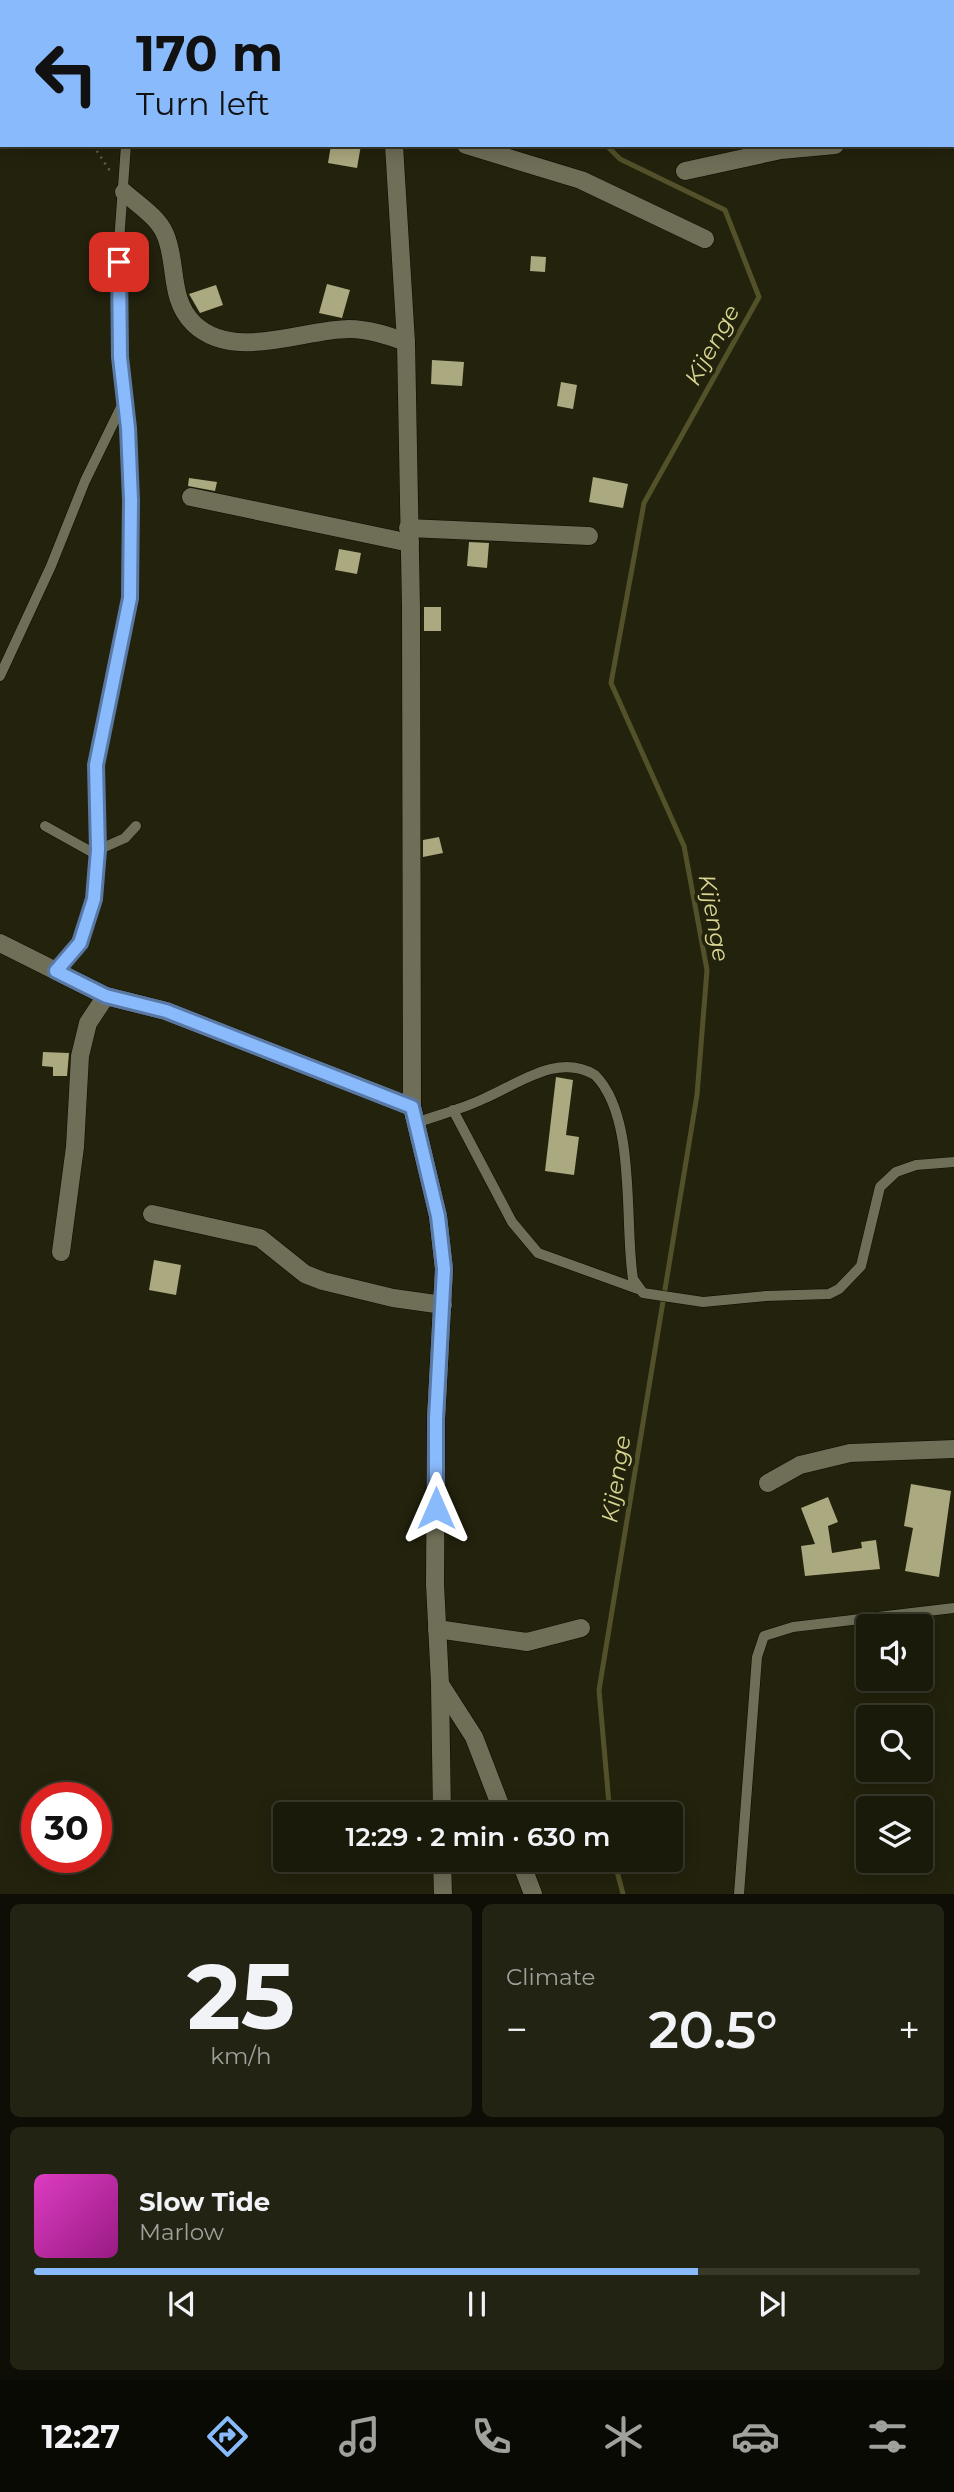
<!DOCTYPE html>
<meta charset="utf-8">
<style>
body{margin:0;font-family:Montserrat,sans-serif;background:#232313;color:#f1f3f6;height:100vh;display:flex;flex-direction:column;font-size:26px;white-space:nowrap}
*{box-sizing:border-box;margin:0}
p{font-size:23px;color:#9fa19c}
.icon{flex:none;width:38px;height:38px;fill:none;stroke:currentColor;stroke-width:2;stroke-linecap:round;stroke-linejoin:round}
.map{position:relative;height:1894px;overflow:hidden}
.sheet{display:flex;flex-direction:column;gap:10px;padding:10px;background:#0e0e06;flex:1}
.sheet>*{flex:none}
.guide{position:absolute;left:0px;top:0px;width:956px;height:147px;box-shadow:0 4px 18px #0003,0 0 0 2px #38382b;background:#89bafc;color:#111;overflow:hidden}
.tools{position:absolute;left:856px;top:1614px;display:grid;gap:14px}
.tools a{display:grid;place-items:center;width:77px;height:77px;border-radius:7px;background:#1a1a0a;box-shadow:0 4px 18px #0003,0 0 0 2px #38382b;font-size:35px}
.speed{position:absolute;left:21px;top:1782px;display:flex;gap:14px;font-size:35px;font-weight:700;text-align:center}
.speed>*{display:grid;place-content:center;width:91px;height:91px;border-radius:50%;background:#1a1a0a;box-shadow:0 4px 18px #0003,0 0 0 2px #38382b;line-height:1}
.speed .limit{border:10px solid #d22;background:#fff;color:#111}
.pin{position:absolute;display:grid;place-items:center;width:60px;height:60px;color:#fff;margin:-30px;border-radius:14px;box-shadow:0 4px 10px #0006}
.me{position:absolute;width:77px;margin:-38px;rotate:0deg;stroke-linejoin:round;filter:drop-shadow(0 0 5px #0008)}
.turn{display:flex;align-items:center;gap:24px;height:147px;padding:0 21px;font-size:32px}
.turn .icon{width:91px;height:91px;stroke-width:2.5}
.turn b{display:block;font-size:49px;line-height:60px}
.big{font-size:52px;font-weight:600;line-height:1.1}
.sheet .card{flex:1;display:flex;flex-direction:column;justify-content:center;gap:10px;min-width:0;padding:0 24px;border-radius:10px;background:#232313}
.sheet .dial{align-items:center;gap:0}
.dial b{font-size:91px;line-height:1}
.song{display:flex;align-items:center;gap:21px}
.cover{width:84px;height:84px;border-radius:10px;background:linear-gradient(135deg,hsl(310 70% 55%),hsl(310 70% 35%))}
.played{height:7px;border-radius:4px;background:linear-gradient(90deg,#89bafc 75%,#38382b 75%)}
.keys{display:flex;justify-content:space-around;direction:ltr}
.heat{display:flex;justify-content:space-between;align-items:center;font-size:38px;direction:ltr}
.sheet .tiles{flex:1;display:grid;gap:10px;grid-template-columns:1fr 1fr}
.card:last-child{grid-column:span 2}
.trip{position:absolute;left:273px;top:1802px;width:410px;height:70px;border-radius:7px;background:#1a1a0a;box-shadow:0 4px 18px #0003,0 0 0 2px #38382b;font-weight:600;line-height:70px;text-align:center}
.tab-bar{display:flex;height:112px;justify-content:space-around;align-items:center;background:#0a0a04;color:#9fa19c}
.tab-bar .icon{width:49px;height:49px}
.tab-bar .on{color:#89bafc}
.tab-bar b{font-size:32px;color:#f1f3f6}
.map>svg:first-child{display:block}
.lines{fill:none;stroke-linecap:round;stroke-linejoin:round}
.stream{stroke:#535129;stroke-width:5}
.building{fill:#aba97f}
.service-casing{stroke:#0d0b00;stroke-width:11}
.minor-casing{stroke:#0d0b00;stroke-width:19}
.path{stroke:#62614f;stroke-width:2.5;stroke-dasharray:2 5;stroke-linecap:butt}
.service{stroke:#6f6e57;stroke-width:10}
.minor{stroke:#6f6e57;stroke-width:18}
.route-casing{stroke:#5979a4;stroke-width:18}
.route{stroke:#89bafc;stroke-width:12}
.labels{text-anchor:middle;stroke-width:7;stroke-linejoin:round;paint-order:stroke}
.water-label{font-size:23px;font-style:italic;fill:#d8d591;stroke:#23220d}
</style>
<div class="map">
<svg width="954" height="1894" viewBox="0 0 954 1894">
<rect width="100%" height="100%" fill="#23220d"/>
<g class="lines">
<g class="stream">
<polyline points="561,2 561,0"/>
<polyline points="606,145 620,159 725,210 759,297 644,503 611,683 684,846 707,970 697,1095 599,1690 610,1815"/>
<polyline points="614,1860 623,1894"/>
</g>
</g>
<g class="building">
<polygon points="331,145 361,145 357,168 328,163"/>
<polygon points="531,256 546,257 545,272 530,271"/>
<polygon points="327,284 350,290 342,318 319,313"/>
<polygon points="216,285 223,305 200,313 189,294"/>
<polygon points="432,360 464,362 462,386 431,384"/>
<polygon points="561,382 577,385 573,409 557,406"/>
<polygon points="593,477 628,484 623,508 589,502"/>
<polygon points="189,478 217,482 215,491 188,486"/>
<polygon points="469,542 489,543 487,568 467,566"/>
<polygon points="339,549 361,553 357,574 335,570"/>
<rect x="424" y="607" width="17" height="24"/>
<polygon points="439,837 443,853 423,857 423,840"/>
<polygon points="43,1052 69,1053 67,1076 53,1076 53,1067 42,1066"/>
<polygon points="556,1077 573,1080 566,1135 579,1137 574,1175 545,1171"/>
<polygon points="154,1260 181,1265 176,1295 149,1290"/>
<polygon points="911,1484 951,1491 939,1577 905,1571 913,1528 904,1526"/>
<polygon points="828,1497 838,1522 828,1526 832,1553 862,1548 861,1542 876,1540 880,1569 805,1576 801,1546 815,1544 801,1508"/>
</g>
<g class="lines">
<defs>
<g id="service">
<polyline points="118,0 118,2"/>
<polyline points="0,676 51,566 85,481 125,399"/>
<polyline points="45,826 97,855"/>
<polyline points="98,850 125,838 136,826"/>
<polyline points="56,971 80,943 94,899 98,850 96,765 130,598 128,428 120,357 119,242 126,145"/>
<polyline points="453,1110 512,1222 538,1253 638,1289"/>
<path d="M416 1123C438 1115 462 1109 483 1099 517 1085 557 1052 595 1075 637 1117 624 1222 633 1279L643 1293 703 1302 766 1296 829 1294 839 1289 861 1266 880 1187 896 1172 916 1165 954 1162"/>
<polyline points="739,1894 757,1657 764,1636 793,1627 954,1608"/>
</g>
<g id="minor">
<polyline points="390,0 390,2"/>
<polyline points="878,0 878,2"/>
<polyline points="394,145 406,342 411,607 412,1107"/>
<polyline points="466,145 581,180 705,239"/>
<polyline points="685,171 781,150 835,145"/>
<path d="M124 192C137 204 158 217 165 234 178 263 168 299 194 324 234 362 304 329 349 329 369 329 389 336 406 342"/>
<polyline points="191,497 410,543"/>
<polyline points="408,528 589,536"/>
<polyline points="0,943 106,996 166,1011 412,1107 438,1216 444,1269 436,1419 435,1584 440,1684 442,1815"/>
<polyline points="152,1214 260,1238 305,1274 323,1281 393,1298 443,1305"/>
<polyline points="61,1252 75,1147 80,1056 88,1023 106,996"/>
<polyline points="768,1483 800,1465 850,1453 954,1449"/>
<polyline points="437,1629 527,1642 581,1628"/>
<polyline points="440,1684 474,1737 504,1815"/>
<polyline points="442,1860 443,1894"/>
<polyline points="520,1860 533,1894"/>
</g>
</defs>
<use href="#service" class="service-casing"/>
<use href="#minor" class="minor-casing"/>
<g class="path">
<polyline points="0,43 2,43"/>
<polyline points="93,145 110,171"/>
</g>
<use href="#service" class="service"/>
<use href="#minor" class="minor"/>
</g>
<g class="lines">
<defs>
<polyline id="route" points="119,262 120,357 128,428 131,500 130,598 96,765 98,850 94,899 80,943 56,971 106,996 166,1011 412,1107 438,1216 444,1269 436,1419 436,1508"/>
</defs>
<use href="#route" class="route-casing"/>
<use href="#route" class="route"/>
</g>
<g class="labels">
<g class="water-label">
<text transform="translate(712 345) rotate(-61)" y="8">Kijenge</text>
<text transform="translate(714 918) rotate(80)" y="8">Kijenge</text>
<text transform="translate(616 1479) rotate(-81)" y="8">Kijenge</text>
</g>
</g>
</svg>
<div class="tools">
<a><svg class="icon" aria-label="sound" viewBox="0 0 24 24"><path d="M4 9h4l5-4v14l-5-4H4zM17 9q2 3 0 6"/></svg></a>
<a><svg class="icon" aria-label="search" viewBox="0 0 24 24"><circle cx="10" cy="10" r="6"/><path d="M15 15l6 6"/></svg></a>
<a><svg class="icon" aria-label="layers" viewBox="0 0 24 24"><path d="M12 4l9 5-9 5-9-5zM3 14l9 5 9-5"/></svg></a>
</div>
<div class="speed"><div class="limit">30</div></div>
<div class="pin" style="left:119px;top:262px;background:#d93025"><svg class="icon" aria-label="arrive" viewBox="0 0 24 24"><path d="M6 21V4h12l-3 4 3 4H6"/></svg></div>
<svg class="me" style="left:436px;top:1508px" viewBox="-20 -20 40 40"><path d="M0-17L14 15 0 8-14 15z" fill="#89bafc" stroke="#fff" stroke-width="4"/></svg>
<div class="trip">12:29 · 2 min · 630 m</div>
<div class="guide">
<div class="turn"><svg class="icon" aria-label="left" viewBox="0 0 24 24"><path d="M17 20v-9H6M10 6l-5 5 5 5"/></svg><div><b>170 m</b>Turn left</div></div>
</div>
</div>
<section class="sheet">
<div class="tiles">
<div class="card dial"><b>25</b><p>km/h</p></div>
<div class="card"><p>Climate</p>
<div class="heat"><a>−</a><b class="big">20.5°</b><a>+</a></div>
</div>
<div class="card">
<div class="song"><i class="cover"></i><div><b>Slow Tide</b><p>Marlow</p></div></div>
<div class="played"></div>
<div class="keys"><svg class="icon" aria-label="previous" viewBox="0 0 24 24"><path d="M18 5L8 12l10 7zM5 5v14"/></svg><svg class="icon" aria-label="pause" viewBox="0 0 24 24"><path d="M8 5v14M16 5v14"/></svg><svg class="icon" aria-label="next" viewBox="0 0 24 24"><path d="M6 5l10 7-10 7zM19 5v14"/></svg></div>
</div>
</div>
</section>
<nav class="tab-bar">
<b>12:27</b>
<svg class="icon on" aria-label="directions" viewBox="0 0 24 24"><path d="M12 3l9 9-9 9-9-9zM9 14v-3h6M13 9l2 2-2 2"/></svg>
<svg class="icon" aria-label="music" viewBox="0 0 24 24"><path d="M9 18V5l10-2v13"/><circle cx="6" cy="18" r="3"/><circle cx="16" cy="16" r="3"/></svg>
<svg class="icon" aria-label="phone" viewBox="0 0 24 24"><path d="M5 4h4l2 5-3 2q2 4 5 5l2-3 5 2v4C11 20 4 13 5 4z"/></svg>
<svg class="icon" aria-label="climate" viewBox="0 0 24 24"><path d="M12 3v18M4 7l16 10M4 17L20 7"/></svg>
<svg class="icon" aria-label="car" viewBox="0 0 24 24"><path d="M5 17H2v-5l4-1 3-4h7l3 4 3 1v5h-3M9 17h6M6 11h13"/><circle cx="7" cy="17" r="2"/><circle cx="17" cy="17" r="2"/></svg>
<svg class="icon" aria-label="filters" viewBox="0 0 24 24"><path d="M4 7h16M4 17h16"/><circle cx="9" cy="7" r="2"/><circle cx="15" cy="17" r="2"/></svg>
</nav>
